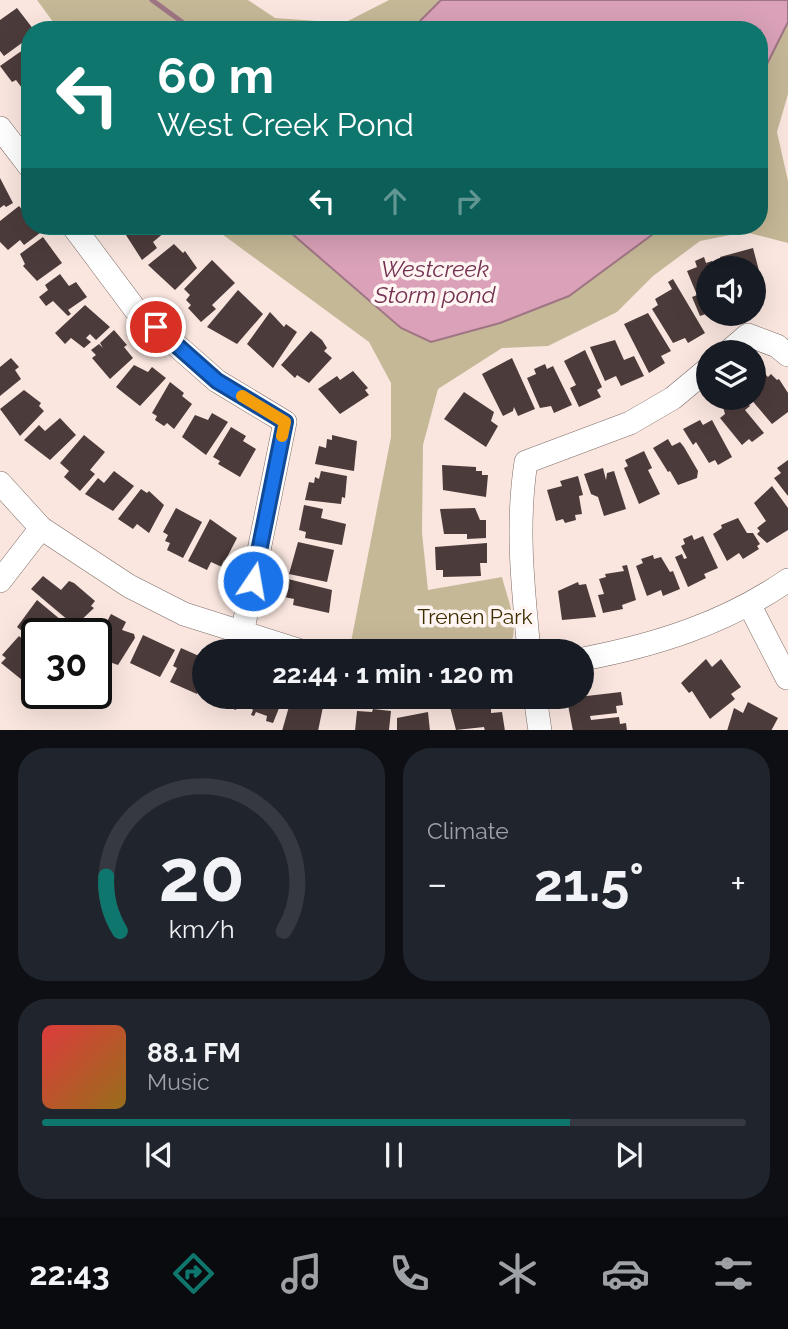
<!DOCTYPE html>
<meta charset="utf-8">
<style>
body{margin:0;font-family:Raleway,sans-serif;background:#20242c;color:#f1f3f6;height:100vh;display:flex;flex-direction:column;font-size:26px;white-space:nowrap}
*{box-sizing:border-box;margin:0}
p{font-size:23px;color:#9ea1a6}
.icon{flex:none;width:38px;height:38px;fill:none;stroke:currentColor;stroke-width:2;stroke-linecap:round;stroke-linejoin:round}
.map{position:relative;height:730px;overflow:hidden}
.side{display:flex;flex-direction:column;gap:18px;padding:18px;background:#0d0f14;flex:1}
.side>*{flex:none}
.hud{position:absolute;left:21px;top:21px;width:747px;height:214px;border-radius:28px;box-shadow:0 7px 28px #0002;background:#0f766e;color:#fff;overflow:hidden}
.fabs{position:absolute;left:696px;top:256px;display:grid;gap:14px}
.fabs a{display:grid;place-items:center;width:70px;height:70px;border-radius:50%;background:#171b24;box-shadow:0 7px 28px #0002;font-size:35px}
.speed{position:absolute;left:21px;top:618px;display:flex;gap:14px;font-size:35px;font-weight:700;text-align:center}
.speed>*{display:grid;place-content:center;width:91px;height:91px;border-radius:50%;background:#171b24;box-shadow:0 7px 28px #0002;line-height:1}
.speed .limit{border:4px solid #111;border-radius:10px;background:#fff;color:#111}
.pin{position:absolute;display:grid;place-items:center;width:60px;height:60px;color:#fff;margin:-30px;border:4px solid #fff;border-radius:50%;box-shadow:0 2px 7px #0007}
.me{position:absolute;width:77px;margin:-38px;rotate:12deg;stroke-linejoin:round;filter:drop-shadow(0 0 5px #0008)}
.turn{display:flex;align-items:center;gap:24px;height:147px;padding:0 21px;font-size:32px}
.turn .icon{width:91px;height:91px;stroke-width:2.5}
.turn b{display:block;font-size:49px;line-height:60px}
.lanes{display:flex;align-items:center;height:66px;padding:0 21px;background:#0003;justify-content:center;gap:35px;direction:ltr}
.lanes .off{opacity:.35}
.big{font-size:52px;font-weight:700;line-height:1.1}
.side .tile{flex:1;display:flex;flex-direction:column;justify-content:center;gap:10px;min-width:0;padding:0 24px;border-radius:28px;background:#20242c}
.side .dial{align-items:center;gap:0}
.dial svg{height:182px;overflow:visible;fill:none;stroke:#363941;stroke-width:7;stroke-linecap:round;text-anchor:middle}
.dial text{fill:#f1f3f6;stroke:none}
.song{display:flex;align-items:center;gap:21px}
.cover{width:84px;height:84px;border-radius:10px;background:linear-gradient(135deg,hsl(0 70% 55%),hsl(40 70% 35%))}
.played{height:7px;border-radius:4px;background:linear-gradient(90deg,#0f766e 75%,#363941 75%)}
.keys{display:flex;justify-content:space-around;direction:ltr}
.heat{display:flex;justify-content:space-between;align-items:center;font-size:38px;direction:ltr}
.side .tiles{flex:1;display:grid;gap:18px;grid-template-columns:1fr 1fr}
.tile:last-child{grid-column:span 2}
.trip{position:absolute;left:192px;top:639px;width:402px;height:70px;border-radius:35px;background:#171b24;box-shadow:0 7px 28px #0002;font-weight:700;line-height:70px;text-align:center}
.tabs{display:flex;height:112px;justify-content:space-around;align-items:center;background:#090b0e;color:#9ea1a6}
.tabs .icon{width:49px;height:49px}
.tabs .selected{color:#0f766e}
.tabs b{font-size:32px;color:#f1f3f6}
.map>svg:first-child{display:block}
.green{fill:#c5b897}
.water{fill:#daa1b8;stroke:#9f7584;stroke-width:2}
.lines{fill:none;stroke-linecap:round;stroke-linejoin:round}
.stream{stroke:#9f7584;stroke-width:5}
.building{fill:#4c3b3b}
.minor-casing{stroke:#7d6b65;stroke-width:24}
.minor{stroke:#fff;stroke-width:23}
.route-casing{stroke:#114b97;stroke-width:18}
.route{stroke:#1a73e8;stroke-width:12}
.slow{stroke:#f59e0b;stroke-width:12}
.labels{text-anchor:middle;stroke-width:7;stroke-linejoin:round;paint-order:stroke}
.park-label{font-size:21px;fill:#3d2e01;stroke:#fff6f3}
.water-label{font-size:23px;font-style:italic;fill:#743050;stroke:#fff6f3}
</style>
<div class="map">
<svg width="788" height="731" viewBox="0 0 788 731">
<rect width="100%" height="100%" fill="#fae6df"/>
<g class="green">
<polygon points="37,0 248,0 275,18 344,23 389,0 441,0 411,30 59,30"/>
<path d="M788 22V94L777 132 788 181V243L745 232 700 241 653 276 617 312 548 346 502 348 438 389 423 445 422 533 428 590 502 577C507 599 524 634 505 651H405L351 642 391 437V383L369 342 211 226H283L338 274 431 342 500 323 569 296 664 226H760V69L765 68Z"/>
</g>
<g class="water">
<polygon points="441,0 788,0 788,22 765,68 760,69 760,30 411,30"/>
<polygon points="283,226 664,226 569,296 500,323 431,342 401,328"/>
</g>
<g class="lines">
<polyline class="stream" points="152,0 193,30"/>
</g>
<g class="building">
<polygon points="17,8 34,30 30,30 30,37 4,56 0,51 0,20"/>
<polygon points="30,45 30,89 25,92 16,80 12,82 0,66"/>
<polygon points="0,178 13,203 6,207 4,205 0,208"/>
<polygon points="19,206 30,218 30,226 35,226 40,233 24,245 20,240 8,250 0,242 0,221"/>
<polygon points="132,226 161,226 165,232 153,242 157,248 142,260 124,232"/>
<polygon points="43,237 62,263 37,281 23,266 25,264 20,254"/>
<polygon points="174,244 183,253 185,251 197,268 175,290 148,265"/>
<polygon points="753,248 762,282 754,284 754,268 723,268 720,257"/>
<polygon points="704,257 706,263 712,261 715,268 709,268 709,313 700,316 692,297 697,295 687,271 697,267 695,261"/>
<polygon points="212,260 235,283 212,305 216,309 201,322 188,308 191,305 186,300 190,295 184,289"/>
<polygon points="60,274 69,286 76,282 87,297 68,310 71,314 68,316 53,301 46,306 39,297 48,290 45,285"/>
<polygon points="673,279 705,333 688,343 685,338 673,343 652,309 658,305 655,299 672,289 668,282"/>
<polygon points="238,290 263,314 237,344 207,327"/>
<polygon points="85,305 110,327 96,340 90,334 86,338 91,342 84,348 71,338 65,344 55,333"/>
<polygon points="270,312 284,327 286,324 297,332 273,368 247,344"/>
<polygon points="648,313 671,351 661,356 665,363 649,373 624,324"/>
<polygon points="114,330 127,345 124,347 133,358 110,379 92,358 96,355 91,350 99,344 103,348 100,343"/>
<polygon points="311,331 322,340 327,348 324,351 332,358 309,383 297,375 295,378 281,365"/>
<polygon points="615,340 624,360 634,356 644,376 621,386 616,376 605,381 590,347"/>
<polygon points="585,350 602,387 597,390 601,397 579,407 570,388 576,385 564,361"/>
<polygon points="11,358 19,367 15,370 21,379 0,396 0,367"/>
<polygon points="512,358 535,409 518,416 514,407 513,411 503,416 482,374"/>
<polygon points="545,364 547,369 553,366 572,405 554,413 551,406 540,408 527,378 536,374 534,369"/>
<polygon points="134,365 148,372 152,367 166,378 140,406 116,387"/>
<polygon points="353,371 368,388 365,390 369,395 340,414 318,389 337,376 340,380"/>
<polygon points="762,371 768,377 771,374 777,380 779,379 788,393 788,412 772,424 749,397 754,397 754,378"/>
<polygon points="170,382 184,393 182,396 192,404 174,429 167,423 164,426 155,420 157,416 152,413"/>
<polygon points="24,390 41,403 39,406 44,411 20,436 0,409"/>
<polygon points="464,392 494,412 491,421 498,426 486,447 444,419"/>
<polygon points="730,397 743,397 750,406 745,410 764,433 752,442 749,439 742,445 720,418 725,414 722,403"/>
<polygon points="212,413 228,422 206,455 182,437 195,415 208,420"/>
<polygon points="60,418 76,435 50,460 24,440 39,425 45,431"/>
<polygon points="700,420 703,425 712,420 732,457 718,465 715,460 709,463 696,442 693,445 683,429"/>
<polygon points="231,427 246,436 243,441 256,449 240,477 218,464 220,461 213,457"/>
<polygon points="84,435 105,452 90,470 95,474 80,491 64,477 69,471 60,463"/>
<polygon points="332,435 357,441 354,471 315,464 319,446 326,448 327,439 332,440"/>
<polygon points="668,439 672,446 680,442 684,447 698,471 697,478 678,485 670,471 668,472 653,448"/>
<polygon points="644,451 652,468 648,470 660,494 639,504 624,468 628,466 625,460"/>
<polygon points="788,460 788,496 774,478 781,473 777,468"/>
<polygon points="442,465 476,467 476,471 482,471 482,475 488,475 486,497 443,490"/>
<polygon points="603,468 606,480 607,473 614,471 626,509 604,516 598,497 591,494 584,474"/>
<polygon points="114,471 134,486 113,511 85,494 98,478 104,483"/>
<polygon points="321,471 347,476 345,498 342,497 341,504 305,500 309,482 314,483 315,477 319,479"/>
<polygon points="578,476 583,495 579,496 582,514 575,515 576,520 565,523 563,519 556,521 547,490 562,486 560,481"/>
<polygon points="772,486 788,508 788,530 767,543 757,534 760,531 757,528 766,521 754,503"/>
<polygon points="141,489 147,493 149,491 164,505 149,533 137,524 133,529 118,519"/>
<polygon points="304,505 323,509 321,518 346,524 342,545 305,538 306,532 299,530"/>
<polygon points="176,508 202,522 183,558 167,550 170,543 165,541 168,535 163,532"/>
<polygon points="475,508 480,520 486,520 486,538 467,539 467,534 444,534 440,509"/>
<polygon points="738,518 747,533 753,533 760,544 757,546 759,549 743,559 739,553 727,561 713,534 722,528 721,525"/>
<polygon points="210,519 237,538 222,567 211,562 207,570 188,561"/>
<polygon points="692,535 694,540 703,536 718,568 704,574 706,578 688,587 675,557 682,554 684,559 687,558 681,546 685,544 683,539"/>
<polygon points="298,542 334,550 327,582 289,574"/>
<polygon points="487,543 487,563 480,563 481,576 443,577 443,570 436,570 435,547"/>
<polygon points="653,555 654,559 661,557 670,572 673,571 680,589 663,596 661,590 647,596 636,566 643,563 641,559"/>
<polygon points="627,565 636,600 622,605 623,609 603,613 598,595 604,594 599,579 606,577 605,574 624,571 622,566"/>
<polygon points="43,576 61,590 69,581 74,583 95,601 91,606 94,608 75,626 31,589"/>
<polygon points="288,579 332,590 329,613 293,605 294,599 284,597"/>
<polygon points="578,582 579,585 586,584 596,617 562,620 558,591"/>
<polygon points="37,600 67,625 60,634 37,634 37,643 17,627"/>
<polygon points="111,614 126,622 122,630 134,634 135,638 118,665 98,658 96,653 96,642"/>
<polygon points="143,635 175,650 160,677 130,663"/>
<polygon points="19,636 37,652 36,666 22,680 1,663 6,658 2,655"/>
<polygon points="181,648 199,656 197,660 205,664 205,678 197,694 170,682 177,668 173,666"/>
<polygon points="706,659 712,667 721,659 741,687 731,694 735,699 710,719 692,691 689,693 681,683"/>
<polygon points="621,692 623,705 616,706 617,713 590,716 591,720 619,717 620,724 626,723 627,731 573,731 568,705 579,703 578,697"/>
<polygon points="209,696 241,696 236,710 208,700"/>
<polygon points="251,696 284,696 273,723 266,721 267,716 256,712 254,716 251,715 253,710 248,706"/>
<polygon points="292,696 311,696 324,702 318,731 282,731"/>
<polygon points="748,702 778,718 771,731 727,731 734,708 743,713"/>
<polygon points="466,705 466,709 491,706 491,713 502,712 505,731 485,731 484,727 456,730 450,707"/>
<polygon points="373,709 391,711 389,730 355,731 357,711 372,712"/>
<polygon points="428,712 430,731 397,731 397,718"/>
</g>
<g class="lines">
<defs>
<g id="minor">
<polyline points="0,128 30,167"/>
<polyline points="73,226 135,309 217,381 285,422 242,634"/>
<polyline points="728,352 748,335 777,346 788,355"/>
<polyline points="0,483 41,528 129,586 184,614 301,651"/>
<polyline points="0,581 41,528"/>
<polyline points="750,606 787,678"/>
<path d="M529 651C523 587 516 526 526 462L630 423 673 398 709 368"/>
<path d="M583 659C656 645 726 623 788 580"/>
<polyline points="535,696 540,731"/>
</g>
</defs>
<use href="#minor" class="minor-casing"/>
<use href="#minor" class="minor"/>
</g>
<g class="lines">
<defs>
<polyline id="route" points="156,327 217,381 285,422 253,581"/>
</defs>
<use href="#route" class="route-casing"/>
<use href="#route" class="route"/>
<polyline class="slow" points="242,396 285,422 282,436"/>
</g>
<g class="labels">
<g class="park-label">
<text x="475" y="624">Trenen Park</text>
</g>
<g class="water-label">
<text x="435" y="277">Westcreek<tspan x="435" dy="26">Storm pond</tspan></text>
</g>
</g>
</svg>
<div class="fabs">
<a><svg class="icon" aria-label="sound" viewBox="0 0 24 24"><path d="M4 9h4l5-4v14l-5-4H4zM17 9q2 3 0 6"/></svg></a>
<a><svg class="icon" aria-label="layers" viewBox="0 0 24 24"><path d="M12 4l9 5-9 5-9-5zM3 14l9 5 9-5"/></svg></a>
</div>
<div class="speed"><div class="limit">30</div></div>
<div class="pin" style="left:156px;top:327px;background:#d93025"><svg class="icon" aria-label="arrive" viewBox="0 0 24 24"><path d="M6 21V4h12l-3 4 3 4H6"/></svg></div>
<svg class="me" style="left:253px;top:581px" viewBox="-20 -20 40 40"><circle r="17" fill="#1a73e8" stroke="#fff" stroke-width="3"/><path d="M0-11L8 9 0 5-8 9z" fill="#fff"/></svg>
<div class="trip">22:44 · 1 min · 120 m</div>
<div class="hud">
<div class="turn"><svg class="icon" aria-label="left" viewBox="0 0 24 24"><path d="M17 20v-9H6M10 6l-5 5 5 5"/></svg><div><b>60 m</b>West Creek Pond</div></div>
<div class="lanes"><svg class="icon" aria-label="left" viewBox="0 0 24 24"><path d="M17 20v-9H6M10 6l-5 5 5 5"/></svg><svg class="icon off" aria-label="ahead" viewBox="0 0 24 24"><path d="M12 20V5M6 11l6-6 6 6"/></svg><svg class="icon off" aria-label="right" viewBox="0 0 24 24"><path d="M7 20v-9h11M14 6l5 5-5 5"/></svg></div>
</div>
</div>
<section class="side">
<div class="tiles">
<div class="tile dial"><svg viewBox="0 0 100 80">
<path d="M14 69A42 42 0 1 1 86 69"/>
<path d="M14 69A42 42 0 0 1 8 45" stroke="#0f766e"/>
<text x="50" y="56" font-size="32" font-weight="700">20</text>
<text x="50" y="72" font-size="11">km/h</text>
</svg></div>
<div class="tile"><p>Climate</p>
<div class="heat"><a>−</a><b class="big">21.5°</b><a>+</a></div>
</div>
<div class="tile">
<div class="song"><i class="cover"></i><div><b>88.1 FM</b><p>Music</p></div></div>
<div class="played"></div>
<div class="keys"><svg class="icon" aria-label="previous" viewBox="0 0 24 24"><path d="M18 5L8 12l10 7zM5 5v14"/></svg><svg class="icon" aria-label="pause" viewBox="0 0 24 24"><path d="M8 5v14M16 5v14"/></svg><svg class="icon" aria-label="next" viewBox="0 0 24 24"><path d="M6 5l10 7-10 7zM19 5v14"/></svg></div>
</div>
</div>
</section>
<nav class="tabs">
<b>22:43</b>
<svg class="icon selected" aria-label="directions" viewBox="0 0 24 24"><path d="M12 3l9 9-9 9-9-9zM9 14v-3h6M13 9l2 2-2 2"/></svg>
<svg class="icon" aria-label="music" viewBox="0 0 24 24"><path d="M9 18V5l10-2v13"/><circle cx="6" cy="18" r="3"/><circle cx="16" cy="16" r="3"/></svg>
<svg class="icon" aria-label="phone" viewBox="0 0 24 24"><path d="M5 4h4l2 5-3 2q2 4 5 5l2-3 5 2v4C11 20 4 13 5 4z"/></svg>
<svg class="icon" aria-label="climate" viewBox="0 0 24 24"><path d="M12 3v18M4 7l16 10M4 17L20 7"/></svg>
<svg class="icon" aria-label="car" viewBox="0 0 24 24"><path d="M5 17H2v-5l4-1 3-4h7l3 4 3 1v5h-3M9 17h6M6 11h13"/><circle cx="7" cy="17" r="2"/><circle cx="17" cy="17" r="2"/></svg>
<svg class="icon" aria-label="filters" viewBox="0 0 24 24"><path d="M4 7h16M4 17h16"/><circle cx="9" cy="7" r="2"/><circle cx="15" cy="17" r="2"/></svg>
</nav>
